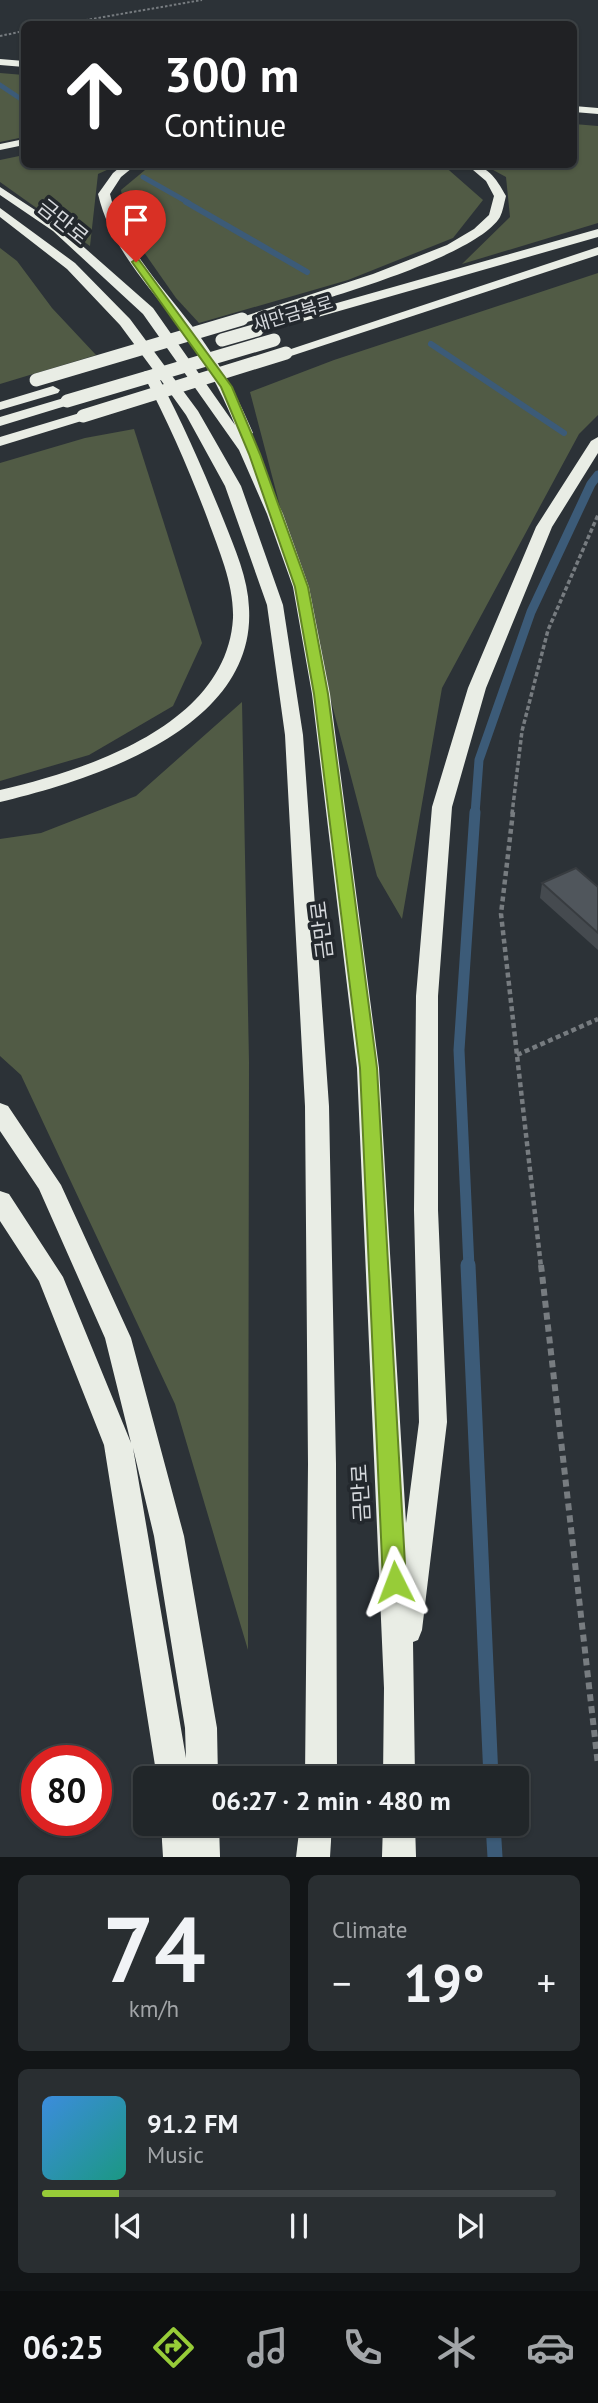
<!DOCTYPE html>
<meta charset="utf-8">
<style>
body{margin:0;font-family:"PT Sans","Noto Sans KR",sans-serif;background:#292e31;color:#f1f3f6;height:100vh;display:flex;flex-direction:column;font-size:26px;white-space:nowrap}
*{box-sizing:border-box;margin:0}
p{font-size:23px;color:#a2a5a8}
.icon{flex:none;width:38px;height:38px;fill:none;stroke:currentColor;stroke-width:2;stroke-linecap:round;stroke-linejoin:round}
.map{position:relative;height:1857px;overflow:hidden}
.sheet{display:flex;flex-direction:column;gap:18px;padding:18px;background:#121517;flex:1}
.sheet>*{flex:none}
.guide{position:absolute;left:21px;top:21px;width:556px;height:147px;border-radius:10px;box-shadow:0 2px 5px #0004,0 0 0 2px #3e4346;background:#202124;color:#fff;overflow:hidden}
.speed{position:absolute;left:21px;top:1745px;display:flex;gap:14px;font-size:35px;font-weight:700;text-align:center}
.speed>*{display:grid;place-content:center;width:91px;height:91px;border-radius:50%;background:#212629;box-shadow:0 2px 5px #0004,0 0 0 2px #3e4346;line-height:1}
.speed .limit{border:10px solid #d22;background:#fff;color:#111}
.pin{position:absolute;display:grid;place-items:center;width:60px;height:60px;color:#fff;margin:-72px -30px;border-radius:50% 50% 50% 0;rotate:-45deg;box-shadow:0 0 7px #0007}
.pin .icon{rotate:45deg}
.me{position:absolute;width:77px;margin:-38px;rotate:357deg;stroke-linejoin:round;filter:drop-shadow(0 0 5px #0008)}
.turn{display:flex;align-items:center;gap:24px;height:147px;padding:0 28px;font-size:32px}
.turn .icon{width:91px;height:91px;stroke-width:2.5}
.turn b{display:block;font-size:49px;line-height:60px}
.big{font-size:52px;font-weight:700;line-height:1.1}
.sheet .tile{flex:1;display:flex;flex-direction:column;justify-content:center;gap:10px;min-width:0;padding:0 24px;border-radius:10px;background:#292e31}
.sheet .dial{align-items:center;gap:0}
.dial b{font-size:91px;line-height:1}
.song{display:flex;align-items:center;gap:21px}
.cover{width:84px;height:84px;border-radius:10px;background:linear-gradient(135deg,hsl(210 70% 55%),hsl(170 70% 35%))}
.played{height:7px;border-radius:4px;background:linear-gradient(90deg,#97cc38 15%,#3e4346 15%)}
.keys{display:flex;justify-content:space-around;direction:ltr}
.heat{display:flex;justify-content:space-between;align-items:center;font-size:38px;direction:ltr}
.sheet .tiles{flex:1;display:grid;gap:18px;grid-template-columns:1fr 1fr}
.tile:last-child{grid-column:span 2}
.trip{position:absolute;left:133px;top:1766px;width:396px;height:70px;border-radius:10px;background:#212629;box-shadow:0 2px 5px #0004,0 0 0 2px #3e4346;font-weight:700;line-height:70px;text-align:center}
.dock{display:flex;height:112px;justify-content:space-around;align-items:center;background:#0d0f10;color:#a2a5a8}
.dock .icon{width:49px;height:49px}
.dock .current{color:#97cc38}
.dock b{font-size:32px;color:#f1f3f6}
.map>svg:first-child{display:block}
.green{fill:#515b45}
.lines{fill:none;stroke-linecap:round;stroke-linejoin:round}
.stream-far4{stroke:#3c5b78;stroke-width:5}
.stream-far3{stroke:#3c5b78;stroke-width:6}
.stream-far2{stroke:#3c5b78;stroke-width:9}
.stream-far1{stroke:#3c5b78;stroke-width:11}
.stream{stroke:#3c5b78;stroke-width:15}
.path-far3{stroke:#777c80;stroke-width:2;stroke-dasharray:2.5 2;stroke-linecap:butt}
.path-far2{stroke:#777c80;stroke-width:3.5;stroke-dasharray:4.5 2.5;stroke-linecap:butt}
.path-far1{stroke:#777c80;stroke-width:4.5;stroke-dasharray:5 3.5;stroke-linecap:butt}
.path{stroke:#777c80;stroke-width:6;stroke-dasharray:7 5;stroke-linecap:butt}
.highway{fill:#e9ede5;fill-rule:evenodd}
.highway-bridge{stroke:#e9ede5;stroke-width:13}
.wall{fill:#454a4f}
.building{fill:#50565c;stroke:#383c40;stroke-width:2}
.route{fill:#97cc38;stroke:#628524;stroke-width:2}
.labels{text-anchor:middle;stroke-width:7;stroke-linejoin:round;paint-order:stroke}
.far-street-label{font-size:18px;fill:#d6d9dd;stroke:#23282d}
.street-label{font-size:21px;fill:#d6d9dd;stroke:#23282d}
</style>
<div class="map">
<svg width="598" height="1857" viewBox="0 0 598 1857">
<rect width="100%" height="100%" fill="#2c3237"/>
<g class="green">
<polygon points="0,73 24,75 24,137 0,142"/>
<polygon points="574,124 598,126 598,223 462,264 510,217 506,177 484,165 574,164"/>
<polygon points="24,155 24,164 118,165 98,174 90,246 0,182 0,160"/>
<polygon points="442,164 483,200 453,238 348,280 199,323 176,298 127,228 121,190 151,165"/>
<polygon points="0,248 17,261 52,308 96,355 0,384"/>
<polygon points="598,273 598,415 579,434 442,688 402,919 377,876 250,392 334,360"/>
<polygon points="134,429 202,643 173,706 89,755 0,781 0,463 85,438"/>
<polygon points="242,702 249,1062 248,1650 175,1404 21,1075 0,1056 0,839 41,833 136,796"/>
</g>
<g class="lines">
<g class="stream-far4">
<polyline points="0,85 24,101"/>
<polyline points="143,177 189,203"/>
</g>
<g class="stream-far3">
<polyline points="186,202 307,272"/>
<polyline points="431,344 564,433"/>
</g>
<polyline class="stream-far2" points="475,814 479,760 531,612 591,484 598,475"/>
<polyline class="stream-far1" points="469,1267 459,1050 475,812"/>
<g class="stream">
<polyline points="468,1265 491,1778"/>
<polyline points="493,1824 495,1857"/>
</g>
<g class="path-far3">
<polyline points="63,24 202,0"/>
<polyline points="0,36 24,31"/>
</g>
<polyline class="path-far2" points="512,814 522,731 548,630 598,515"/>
<g class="path-far1">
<polyline points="513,812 501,914 541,1267"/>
<polyline points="517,1055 598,1019"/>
</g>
<polyline class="path" points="541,1265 598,1765"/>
<g class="highway">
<polygon points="0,59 24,61 24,67 0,65"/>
<polygon points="574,106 598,108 598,114 574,112"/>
<polygon points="24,139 24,145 0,150 0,144"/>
<path d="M124 164H137L121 177 110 194C121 243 155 278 185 317 215 354 235 390 253 433L244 437 253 450 283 514 309 587 330 694 379 1068 406 1523 419 1422 414 1210 416 996 432 807 468 688 536 527 591 441 598 437V453L552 527 486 688 452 807 438 996V1210L447 1422 422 1630 418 1640 413 1642 415 1778H383L384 1688 357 1068 312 694 293 587 267 514 239 450 143 314 53 231 0 195V187L61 227 153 308 235 425C220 388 201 354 176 322 145 282 110 245 98 194L113 173Z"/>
<path d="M466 164C487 164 496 178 506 196 504 203 503 211 500 217 474 260 298 307 247 322L242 323 236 319 373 274 447 245 474 229 489 215 494 196 486 181Z"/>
<path d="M0 208 75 263 130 319 198 411 241 486 283 605 303 735 329 1106 336 1464 337 1778H305L308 1464 305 1106 285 735 267 605 225 486 186 415 158 376C183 424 204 471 224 521 235 549 248 578 249 608 256 729 92 780 0 802V790C87 770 227 725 233 618 234 584 219 551 208 520 189 469 168 422 143 374L145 371H154L120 325 67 269 0 217Z"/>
<polygon points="598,229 598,237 262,333 252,333 250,330 252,327"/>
<polygon points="598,247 598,255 291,356 281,356 279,353"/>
<polygon points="53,386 60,390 58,393 0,410 0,402"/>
<polygon points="67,397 72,398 72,404 0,426 0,417"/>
<polygon points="83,412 88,413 88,419 0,446 0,437"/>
<path d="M0 1103 8 1106 61 1185 131 1338 184 1536 217 1728 218 1778H157L104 1445 39 1281 0 1221V1191L9 1194 63 1277 131 1443 105 1338 39 1189 0 1131ZM133 1448 154 1536 185 1728 186 1758Z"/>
<polygon points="161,1824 219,1824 220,1857 163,1857"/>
<polygon points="300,1824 332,1824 330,1857 296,1857"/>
<polygon points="383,1824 415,1824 416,1857 382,1857"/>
</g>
<g class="highway-bridge">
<polyline points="222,340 257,330"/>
<polyline points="36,380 242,319"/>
<polyline points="67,401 274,340"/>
<polyline points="83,416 286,353"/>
</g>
</g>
<polygon class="wall" points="542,883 598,887 598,950 540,898"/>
<polygon class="building" points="576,868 598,887 598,933 542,883"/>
<polygon class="route" points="136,259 139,260 232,387 260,454 308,587 328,694 377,1068 406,1582 403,1590 395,1593 387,1590 383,1582 360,1068 314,694 295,587 249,454 221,387 132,262"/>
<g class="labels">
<g class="far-street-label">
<text transform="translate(293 314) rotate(-17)" y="6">새만금북로</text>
</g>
<g class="street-label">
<text transform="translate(63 222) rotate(39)" y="7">금만로</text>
<text transform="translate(322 930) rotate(-97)" y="7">금만로</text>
<text transform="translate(361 1493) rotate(-93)" y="7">금만로</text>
</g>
</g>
</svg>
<div class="speed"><div class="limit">80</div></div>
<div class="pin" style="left:136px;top:262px;background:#d93025"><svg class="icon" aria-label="arrive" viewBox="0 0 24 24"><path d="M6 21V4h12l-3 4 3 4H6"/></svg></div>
<svg class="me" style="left:395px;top:1582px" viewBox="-20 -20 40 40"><path d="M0-17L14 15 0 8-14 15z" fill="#97cc38" stroke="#fff" stroke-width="4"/></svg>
<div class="trip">06:27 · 2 min · 480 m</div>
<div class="guide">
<div class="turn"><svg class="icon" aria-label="ahead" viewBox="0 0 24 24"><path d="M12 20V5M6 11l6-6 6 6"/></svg><div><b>300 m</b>Continue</div></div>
</div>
</div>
<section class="sheet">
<div class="tiles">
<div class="tile dial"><b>74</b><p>km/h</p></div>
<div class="tile"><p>Climate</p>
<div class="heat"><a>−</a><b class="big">19°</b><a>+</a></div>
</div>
<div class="tile">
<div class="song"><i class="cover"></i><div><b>91.2 FM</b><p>Music</p></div></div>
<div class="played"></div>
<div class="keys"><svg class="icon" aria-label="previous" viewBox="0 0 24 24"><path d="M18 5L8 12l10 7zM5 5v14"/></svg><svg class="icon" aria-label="pause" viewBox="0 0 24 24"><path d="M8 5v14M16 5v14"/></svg><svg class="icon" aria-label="next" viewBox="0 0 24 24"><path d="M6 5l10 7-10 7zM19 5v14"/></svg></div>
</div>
</div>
</section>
<nav class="dock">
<b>06:25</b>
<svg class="icon current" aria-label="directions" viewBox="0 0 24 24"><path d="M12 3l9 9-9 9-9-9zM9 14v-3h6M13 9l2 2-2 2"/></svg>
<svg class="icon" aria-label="music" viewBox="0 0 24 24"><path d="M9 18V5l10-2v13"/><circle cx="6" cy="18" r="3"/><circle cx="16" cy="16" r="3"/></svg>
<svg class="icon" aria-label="phone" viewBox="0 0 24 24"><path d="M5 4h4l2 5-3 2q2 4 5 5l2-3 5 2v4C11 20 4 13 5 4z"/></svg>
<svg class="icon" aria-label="climate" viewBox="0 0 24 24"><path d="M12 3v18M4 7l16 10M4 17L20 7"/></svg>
<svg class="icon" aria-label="car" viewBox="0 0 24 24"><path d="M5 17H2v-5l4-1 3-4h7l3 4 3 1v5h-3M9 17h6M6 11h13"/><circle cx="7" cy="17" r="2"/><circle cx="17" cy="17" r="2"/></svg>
</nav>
